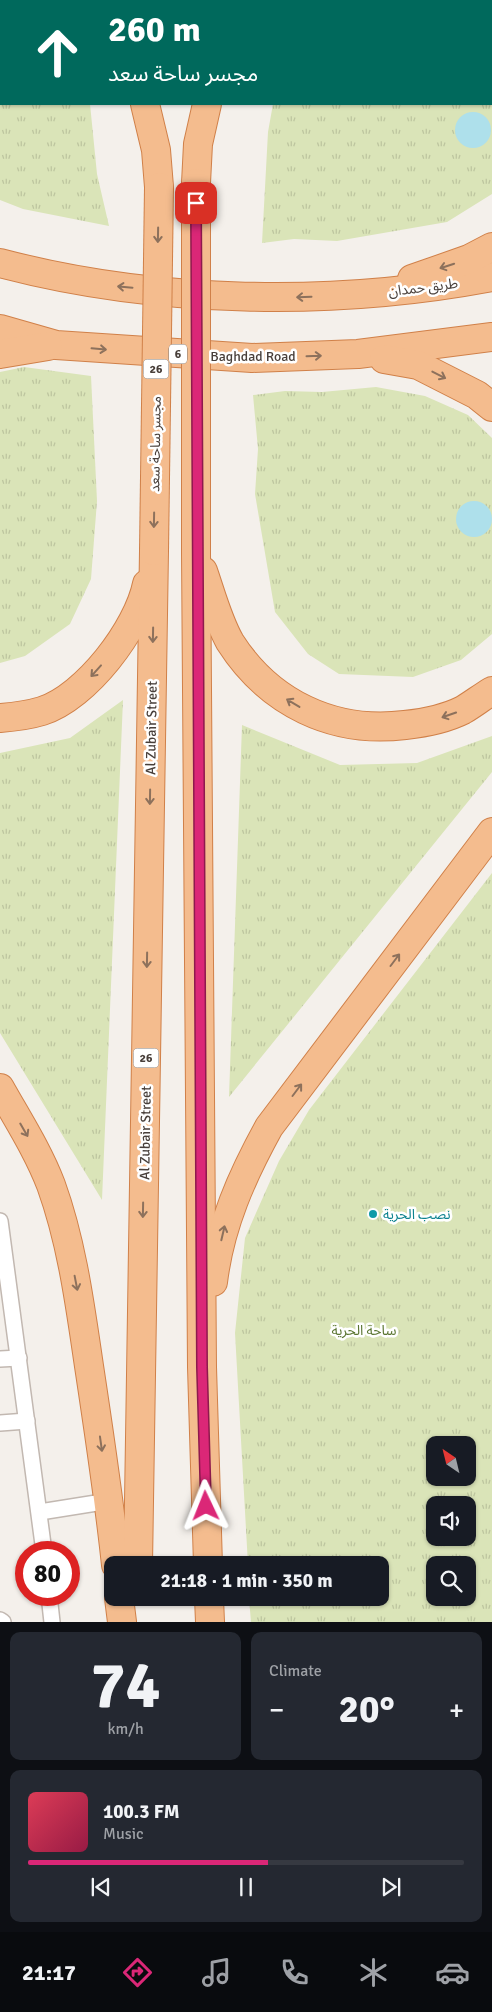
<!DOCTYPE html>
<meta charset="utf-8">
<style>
body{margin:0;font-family:Signika,"Noto Sans Arabic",sans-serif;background:#242831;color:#f1f3f6;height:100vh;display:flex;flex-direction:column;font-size:19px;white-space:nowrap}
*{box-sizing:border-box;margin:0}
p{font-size:16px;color:#9ea1a6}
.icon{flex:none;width:28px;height:28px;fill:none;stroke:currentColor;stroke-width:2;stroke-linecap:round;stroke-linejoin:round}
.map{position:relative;height:1622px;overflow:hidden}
.side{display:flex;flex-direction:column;gap:10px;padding:10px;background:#0d0f14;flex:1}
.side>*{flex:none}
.banner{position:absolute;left:0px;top:0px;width:492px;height:105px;box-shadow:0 1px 4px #0004;background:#00695c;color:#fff;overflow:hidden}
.needle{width:32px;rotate:325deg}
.controls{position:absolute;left:426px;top:1436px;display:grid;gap:10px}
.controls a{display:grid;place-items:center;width:50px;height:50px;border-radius:10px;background:#171b24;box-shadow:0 1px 4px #0004;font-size:25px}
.speed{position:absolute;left:15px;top:1541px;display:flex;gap:10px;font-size:25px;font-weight:700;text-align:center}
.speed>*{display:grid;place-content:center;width:65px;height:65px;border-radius:50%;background:#171b24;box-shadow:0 1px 4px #0004;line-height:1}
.speed .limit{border:8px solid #d22;background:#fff;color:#111}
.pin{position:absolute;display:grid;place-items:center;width:42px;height:42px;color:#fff;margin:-21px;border-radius:10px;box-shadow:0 2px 8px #0006}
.me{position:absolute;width:55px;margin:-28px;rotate:358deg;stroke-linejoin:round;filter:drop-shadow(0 0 4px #0008)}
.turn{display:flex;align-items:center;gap:18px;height:105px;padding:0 25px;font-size:22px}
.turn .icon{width:65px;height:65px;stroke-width:2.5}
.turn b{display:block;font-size:35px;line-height:42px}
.big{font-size:38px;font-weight:700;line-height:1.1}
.side .tile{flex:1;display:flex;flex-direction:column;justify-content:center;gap:8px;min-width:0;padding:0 18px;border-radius:10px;background:#242831}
.side .dial{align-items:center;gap:0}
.dial b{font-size:65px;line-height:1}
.song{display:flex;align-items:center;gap:15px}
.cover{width:60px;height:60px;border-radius:8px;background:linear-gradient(135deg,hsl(350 70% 55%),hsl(340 70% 35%))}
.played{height:5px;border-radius:2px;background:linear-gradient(90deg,#db2777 55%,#363941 55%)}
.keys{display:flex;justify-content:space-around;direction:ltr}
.heat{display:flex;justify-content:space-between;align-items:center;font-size:28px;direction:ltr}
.side .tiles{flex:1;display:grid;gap:10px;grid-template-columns:1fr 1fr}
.tile:last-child{grid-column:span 2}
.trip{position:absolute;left:104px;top:1556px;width:285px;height:50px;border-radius:10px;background:#171b24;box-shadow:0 1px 4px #0004;font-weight:700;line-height:50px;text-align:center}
.tab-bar{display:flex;height:80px;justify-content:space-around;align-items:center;background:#090b0e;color:#9ea1a6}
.tab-bar .icon{width:35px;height:35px}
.tab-bar .selected{color:#db2777}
.tab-bar b{font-size:22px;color:#f1f3f6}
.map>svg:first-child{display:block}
.grass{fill:url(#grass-tufts);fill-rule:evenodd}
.water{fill:#aee0eb}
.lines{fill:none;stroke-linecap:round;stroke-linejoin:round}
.service-casing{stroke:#c2b8b1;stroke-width:18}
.primary-casing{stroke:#daa473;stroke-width:30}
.trunk-casing{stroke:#d08049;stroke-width:30}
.service{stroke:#fff;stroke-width:15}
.primary{stroke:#f6cba3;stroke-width:28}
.trunk{stroke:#f4bc8e;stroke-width:28}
.trunk-bridge-casing{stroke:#d08049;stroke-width:30;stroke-linecap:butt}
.trunk-bridge{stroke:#f4bc8e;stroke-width:28}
.oneway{stroke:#8d715c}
.route-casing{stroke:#8e194d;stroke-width:12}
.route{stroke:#db2777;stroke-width:9}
.culture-dot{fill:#0f9aa8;stroke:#fff;stroke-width:2}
.labels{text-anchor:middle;stroke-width:5;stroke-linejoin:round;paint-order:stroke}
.shield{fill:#fff;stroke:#7f7975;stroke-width:1}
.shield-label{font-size:12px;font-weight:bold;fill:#483f3a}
.street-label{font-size:14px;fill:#483f3a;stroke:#fff}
.culture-label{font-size:14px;fill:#0d838f;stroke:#fff;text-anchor:start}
.park-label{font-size:14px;fill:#5a7531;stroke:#fff}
</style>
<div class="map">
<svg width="492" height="1622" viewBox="0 0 492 1622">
<defs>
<pattern id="grass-tufts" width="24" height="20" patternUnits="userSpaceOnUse" patternTransform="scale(1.25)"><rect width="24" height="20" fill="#dae4b8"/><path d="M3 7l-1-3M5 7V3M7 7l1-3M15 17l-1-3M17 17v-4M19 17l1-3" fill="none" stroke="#bdc59f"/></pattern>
</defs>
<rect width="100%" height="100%" fill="#f4f0eb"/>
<g class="grass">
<polygon points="0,0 57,1 1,1 1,104 90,104 97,174 109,226 23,209 0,200"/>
<polygon points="302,0 492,0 492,194 447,222 337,241 294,239 262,243 268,132 273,104 491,104 491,1"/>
<polygon points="24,367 91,376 97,501 91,579 70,624 25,656 0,663 0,372"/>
<polygon points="376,387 425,396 468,415 492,438 492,634 461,660 413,677 339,674 308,654 275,612 255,494 258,449 253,395 285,391 322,392"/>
<polygon points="123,700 102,1200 0,1033 0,753 70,738"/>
<polygon points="242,725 340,765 417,763 492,736 492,772 229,1097"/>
<path d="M492 873V1622H251L249 1598H380V1565H248L235 1333 245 1238 279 1161 309 1110ZM435 1445H468V1478H435ZM435 1505H468V1538H435ZM435 1565H468V1598H435Z"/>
</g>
<g class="water">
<circle cx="473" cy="130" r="18"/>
<circle cx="474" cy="519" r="18"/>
</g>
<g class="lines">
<defs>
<g id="service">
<polyline points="0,1221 44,1552"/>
<polyline points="0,1359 19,1358"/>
<polyline points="0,1423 27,1421"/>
<polyline points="40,1512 109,1501"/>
<polyline points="49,1595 52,1622"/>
<polyline points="0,1620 3,1622"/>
</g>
<g id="primary">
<polyline points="161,1 161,0"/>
<polyline points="200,1 200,0"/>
</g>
<g id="trunk">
<polyline points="112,0 113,1"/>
<polyline points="241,1 242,0"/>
<polyline points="145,104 156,150 159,187"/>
<polyline points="196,183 198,144 207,104"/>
<path d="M0 263C155 304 334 307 492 277"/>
<polyline points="412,279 469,259 492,247"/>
<polyline points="0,329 56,345 252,358 358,354 492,337"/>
<polyline points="0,354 48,346"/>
<polyline points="384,359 418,365 477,395 492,407"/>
<polyline points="196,553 202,1367 208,1565"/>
<path d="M203 571C211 594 218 621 230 642 269 703 333 734 405 725 424 723 445 719 463 710 473 704 482 697 492 691"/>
<path d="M0 718C13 717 29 715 42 711 86 697 138 629 147 584"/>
<path d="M0 1088C18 1120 38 1151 51 1185 72 1243 80 1305 89 1366 99 1432 109 1498 116 1565"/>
<path d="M213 1282C220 1225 242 1176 269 1127L492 832"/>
<polyline points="138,1565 154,551"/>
<polyline points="119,1598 122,1622"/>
<polyline points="209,1598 210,1622"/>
</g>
</defs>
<use href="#service" class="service-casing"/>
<use href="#primary" class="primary-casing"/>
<use href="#trunk" class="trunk-casing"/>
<use href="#service" class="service"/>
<use href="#primary" class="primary"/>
<use href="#trunk" class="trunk"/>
<defs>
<g id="trunk-bridge">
<polyline points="196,183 196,553"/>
<polyline points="154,551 159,187"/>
</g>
</defs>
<use href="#trunk-bridge" class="trunk-bridge-casing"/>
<use href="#trunk-bridge" class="trunk-bridge"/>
</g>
<defs><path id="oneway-shaft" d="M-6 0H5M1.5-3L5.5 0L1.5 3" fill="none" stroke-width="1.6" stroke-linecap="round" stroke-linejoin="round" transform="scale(1.25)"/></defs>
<g class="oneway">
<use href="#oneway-shaft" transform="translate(158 235) rotate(91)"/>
<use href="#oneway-shaft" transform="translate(447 266) rotate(162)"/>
<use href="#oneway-shaft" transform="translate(125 287) rotate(-175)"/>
<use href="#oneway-shaft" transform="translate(304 297) rotate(178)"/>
<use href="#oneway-shaft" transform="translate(99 349) rotate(5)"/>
<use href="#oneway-shaft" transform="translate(314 356) rotate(-2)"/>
<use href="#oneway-shaft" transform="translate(439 375) rotate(27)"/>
<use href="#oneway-shaft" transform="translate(154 520) rotate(91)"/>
<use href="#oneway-shaft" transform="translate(153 635) rotate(91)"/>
<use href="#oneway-shaft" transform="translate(96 671) rotate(132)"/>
<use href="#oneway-shaft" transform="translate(293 703) rotate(-149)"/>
<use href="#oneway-shaft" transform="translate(449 715) rotate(161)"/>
<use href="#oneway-shaft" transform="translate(150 797) rotate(91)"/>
<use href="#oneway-shaft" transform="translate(147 960) rotate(91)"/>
<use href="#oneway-shaft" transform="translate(395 960) rotate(-53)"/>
<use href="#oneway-shaft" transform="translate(297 1090) rotate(-53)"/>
<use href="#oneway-shaft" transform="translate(24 1130) rotate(60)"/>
<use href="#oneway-shaft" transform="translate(143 1210) rotate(91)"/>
<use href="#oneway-shaft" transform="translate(223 1233) rotate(-77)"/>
<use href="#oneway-shaft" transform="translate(76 1283) rotate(79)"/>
<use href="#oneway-shaft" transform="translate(101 1444) rotate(82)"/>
</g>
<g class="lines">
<defs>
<polyline id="route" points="196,203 202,1367 206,1506"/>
</defs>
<use href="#route" class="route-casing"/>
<use href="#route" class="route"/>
</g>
<circle class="culture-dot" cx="373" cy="1214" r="5"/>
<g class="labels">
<g class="shield">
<rect x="169" y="344.5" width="18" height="19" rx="4"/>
<rect x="143.5" y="359.5" width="25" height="19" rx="4"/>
<rect x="133.5" y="1048.5" width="25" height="19" rx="4"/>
</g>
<g class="shield-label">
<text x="178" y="358">6</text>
<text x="156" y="373">26</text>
<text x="146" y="1062">26</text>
</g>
<g class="street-label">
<text transform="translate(423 287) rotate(-7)" y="5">طريق حمدان</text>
<text x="253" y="361">Baghdad Road</text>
<text transform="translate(155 444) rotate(-89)" y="5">مجسر ساحة سعد</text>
<text transform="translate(151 728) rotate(-89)" y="5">Al Zubair Street</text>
<text transform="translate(145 1133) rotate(-89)" y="5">Al Zubair Street</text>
</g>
<g class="culture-label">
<text x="383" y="1219">نصب الحرية</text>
</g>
<g class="park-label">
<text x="364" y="1335">ساحة الحرية</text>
</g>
</g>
</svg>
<div class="controls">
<a><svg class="needle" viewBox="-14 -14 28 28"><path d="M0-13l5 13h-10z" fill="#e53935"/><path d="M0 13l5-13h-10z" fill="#9ea1a6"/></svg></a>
<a><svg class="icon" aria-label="sound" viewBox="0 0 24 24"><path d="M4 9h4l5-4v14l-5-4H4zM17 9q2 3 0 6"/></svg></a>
<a><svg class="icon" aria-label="search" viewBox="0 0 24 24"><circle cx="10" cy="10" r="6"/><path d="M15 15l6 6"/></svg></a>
</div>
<div class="speed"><div class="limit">80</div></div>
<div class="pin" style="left:196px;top:203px;background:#d93025"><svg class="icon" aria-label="arrive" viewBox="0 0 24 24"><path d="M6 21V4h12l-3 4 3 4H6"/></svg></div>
<svg class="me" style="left:206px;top:1506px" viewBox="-20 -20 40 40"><path d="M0-17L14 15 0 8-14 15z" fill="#db2777" stroke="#fff" stroke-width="4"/></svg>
<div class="trip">21:18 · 1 min · 350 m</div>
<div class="banner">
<div class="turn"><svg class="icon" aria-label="ahead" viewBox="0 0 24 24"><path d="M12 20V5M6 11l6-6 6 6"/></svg><div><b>260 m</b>مجسر ساحة سعد</div></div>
</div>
</div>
<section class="side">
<div class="tiles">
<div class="tile dial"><b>74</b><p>km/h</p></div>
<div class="tile"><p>Climate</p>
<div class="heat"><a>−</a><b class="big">20°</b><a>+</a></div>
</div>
<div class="tile">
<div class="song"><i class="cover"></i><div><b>100.3 FM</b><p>Music</p></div></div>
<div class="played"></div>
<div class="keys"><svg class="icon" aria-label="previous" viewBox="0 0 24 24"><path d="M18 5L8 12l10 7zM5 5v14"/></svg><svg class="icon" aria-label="pause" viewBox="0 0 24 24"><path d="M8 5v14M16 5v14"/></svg><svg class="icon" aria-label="next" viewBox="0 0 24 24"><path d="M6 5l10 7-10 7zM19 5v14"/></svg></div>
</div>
</div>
</section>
<nav class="tab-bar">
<b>21:17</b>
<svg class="icon selected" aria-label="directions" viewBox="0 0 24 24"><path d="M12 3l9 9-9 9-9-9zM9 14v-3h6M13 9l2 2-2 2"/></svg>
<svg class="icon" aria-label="music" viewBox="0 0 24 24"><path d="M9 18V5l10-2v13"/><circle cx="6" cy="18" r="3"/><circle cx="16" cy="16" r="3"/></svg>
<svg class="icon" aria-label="phone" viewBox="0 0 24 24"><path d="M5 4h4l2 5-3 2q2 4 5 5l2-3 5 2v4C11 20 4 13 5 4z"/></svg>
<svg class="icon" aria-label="climate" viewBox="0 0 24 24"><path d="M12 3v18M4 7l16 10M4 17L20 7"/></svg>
<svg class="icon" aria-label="car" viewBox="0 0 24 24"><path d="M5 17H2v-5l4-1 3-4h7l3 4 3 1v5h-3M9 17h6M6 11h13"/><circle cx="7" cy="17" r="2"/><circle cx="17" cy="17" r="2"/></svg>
</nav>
